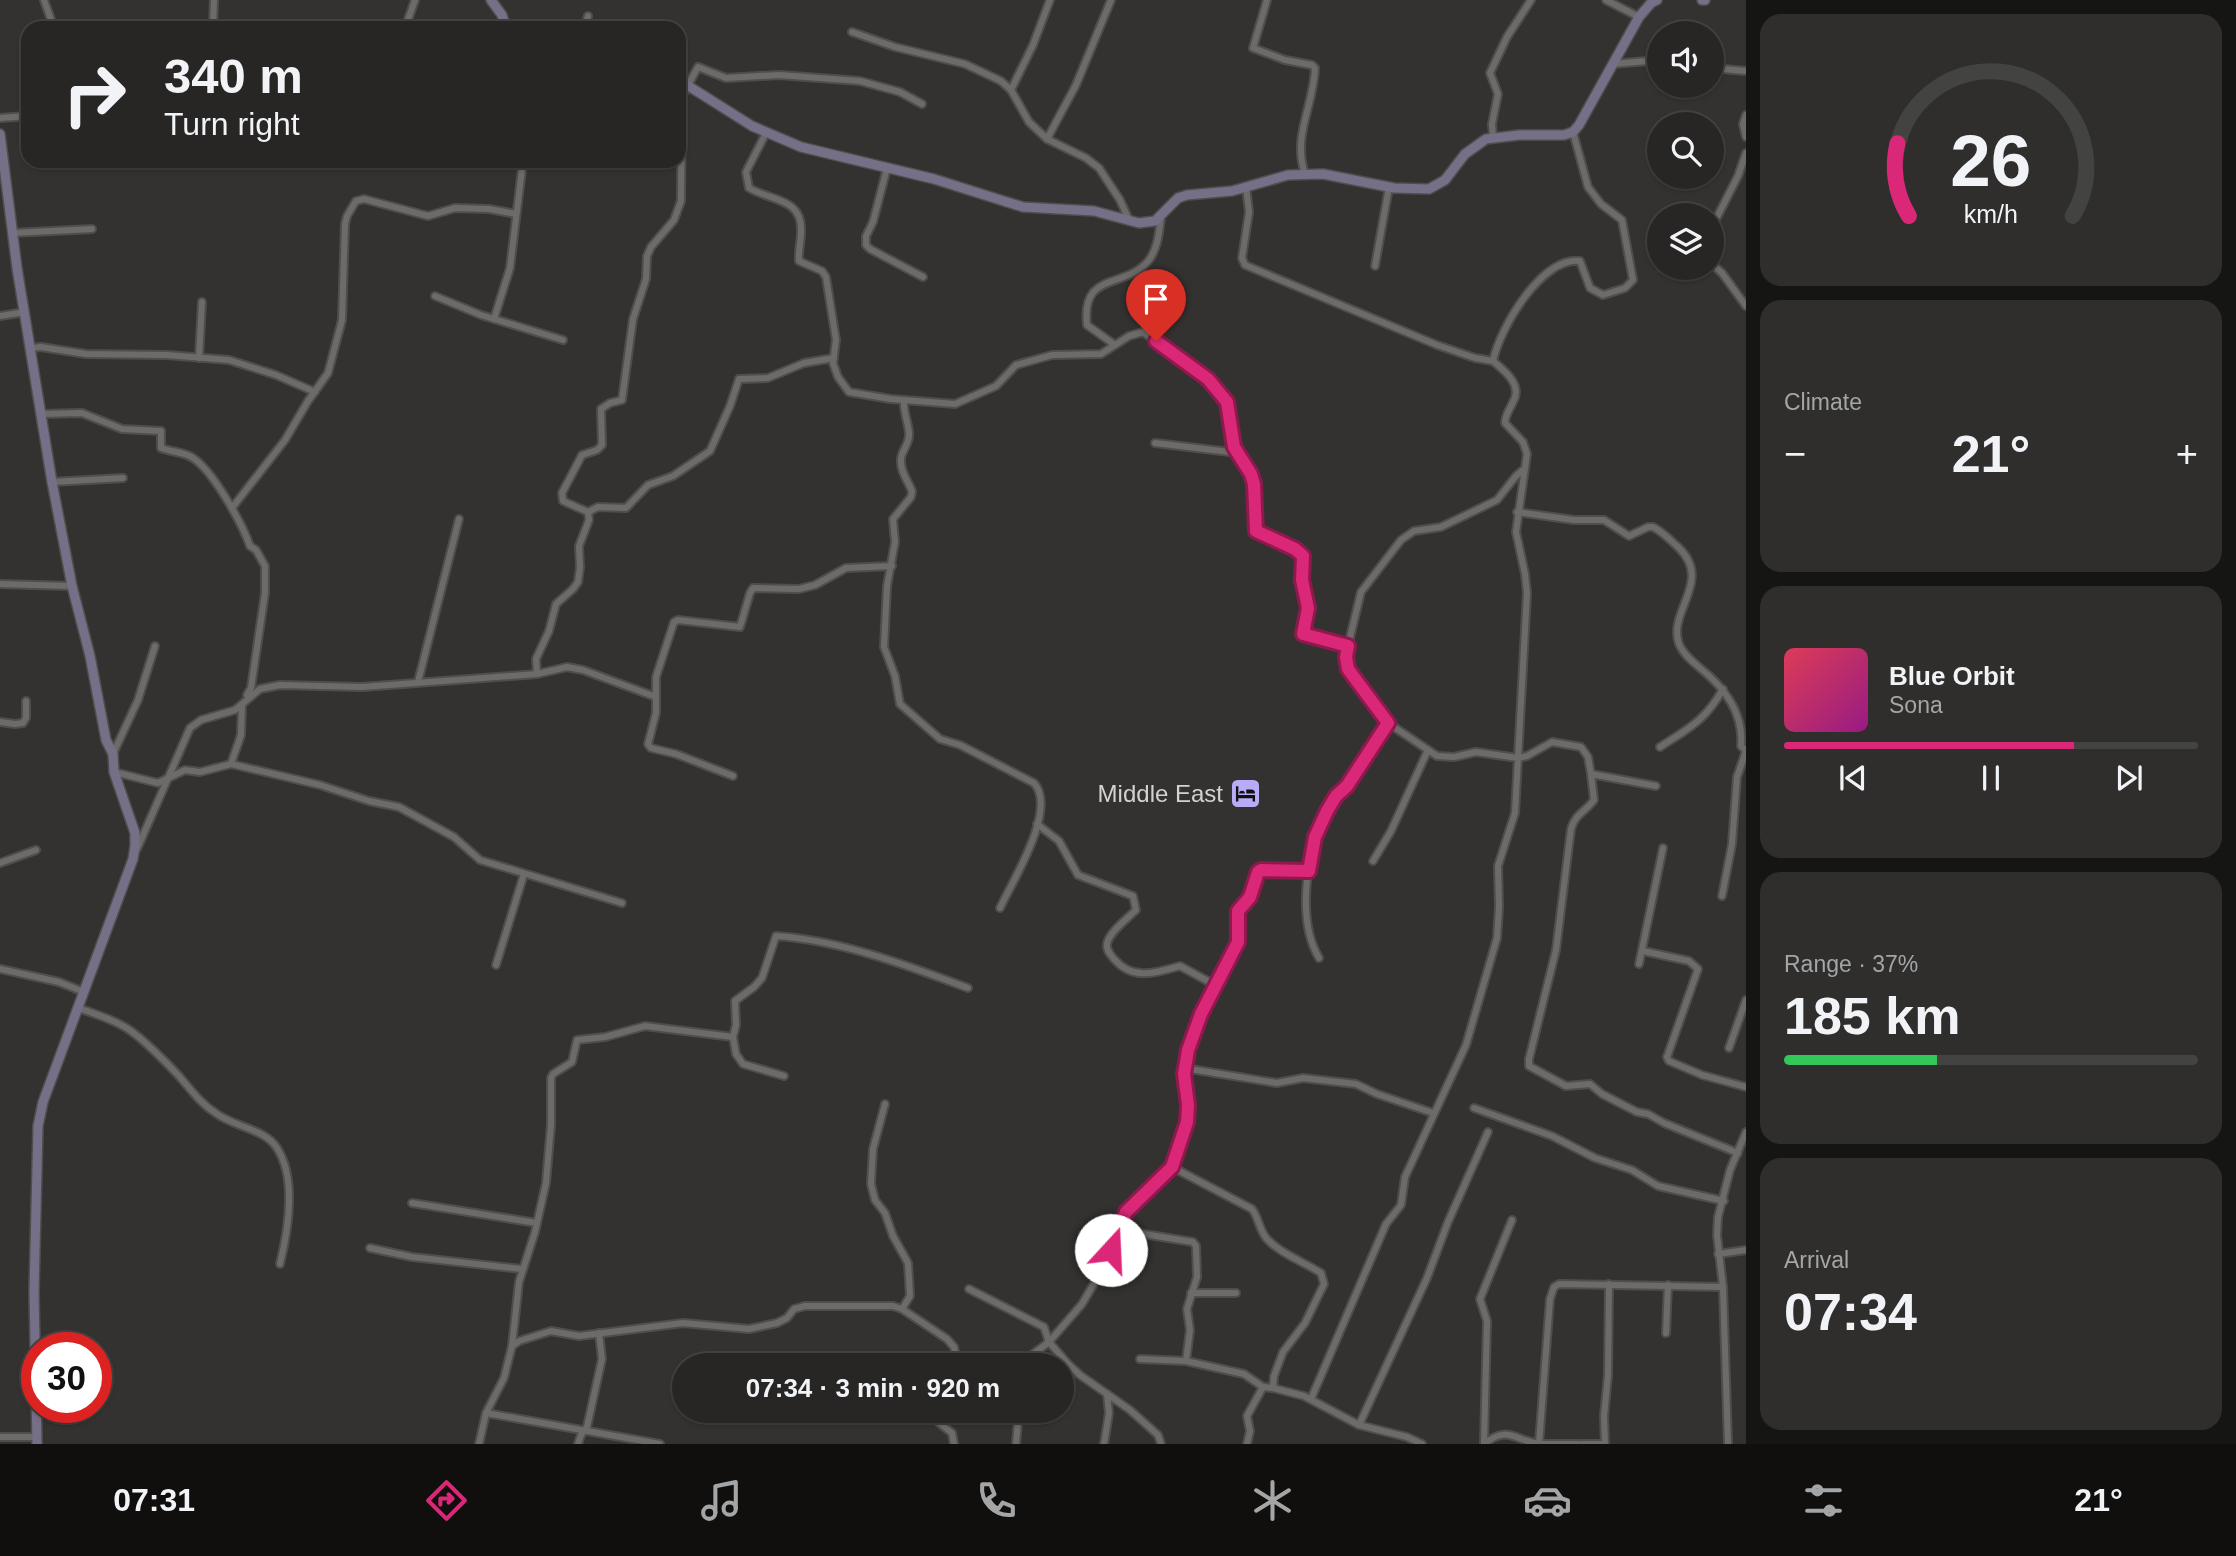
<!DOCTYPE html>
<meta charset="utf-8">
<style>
body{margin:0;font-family:Arial,sans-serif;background:#2f2e2c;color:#f1f3f6;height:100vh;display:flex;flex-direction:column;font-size:26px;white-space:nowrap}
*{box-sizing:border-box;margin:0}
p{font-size:23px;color:#a4a5a6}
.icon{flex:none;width:38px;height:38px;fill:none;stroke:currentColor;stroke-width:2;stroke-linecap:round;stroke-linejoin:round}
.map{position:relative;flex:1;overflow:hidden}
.drawer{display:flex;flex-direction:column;gap:14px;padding:14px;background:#151514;width:490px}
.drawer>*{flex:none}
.guide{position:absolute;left:21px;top:21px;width:665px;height:147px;border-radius:21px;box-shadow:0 2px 5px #0004,0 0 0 2px #434341;background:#272624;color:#f1f3f6;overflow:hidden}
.buttons{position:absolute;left:1647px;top:21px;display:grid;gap:14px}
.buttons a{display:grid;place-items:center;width:77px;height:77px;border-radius:50%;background:#272624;box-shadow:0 2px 5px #0004,0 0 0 2px #434341;font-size:35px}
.speed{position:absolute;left:21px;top:1332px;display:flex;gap:14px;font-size:35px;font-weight:700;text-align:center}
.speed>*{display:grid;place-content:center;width:91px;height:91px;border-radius:50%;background:#272624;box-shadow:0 2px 5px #0004,0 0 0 2px #434341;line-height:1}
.speed .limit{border:10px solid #d22;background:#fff;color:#111}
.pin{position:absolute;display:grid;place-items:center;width:60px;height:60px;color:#fff;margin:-72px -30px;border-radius:50% 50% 50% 0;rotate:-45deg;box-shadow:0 0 7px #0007}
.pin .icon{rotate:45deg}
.me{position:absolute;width:77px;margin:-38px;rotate:20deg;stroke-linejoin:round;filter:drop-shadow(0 0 5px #0008)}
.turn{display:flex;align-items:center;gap:24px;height:147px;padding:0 28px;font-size:32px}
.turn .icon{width:91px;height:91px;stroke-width:2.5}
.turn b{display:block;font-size:49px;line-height:60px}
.big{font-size:52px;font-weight:600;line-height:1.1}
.drawer .card{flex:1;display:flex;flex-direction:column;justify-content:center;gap:10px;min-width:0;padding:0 24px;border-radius:21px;background:#2f2e2c}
.drawer .dial{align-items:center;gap:0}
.dial svg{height:182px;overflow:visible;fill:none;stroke:#434341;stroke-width:7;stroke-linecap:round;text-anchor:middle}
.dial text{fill:#f1f3f6;stroke:none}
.song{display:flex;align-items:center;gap:21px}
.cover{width:84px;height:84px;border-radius:10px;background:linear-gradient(135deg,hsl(350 70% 55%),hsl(310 70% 35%))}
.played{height:7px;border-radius:4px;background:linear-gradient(90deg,#db2777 70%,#434341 70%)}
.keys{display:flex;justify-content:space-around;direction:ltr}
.heat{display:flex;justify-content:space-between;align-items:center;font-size:38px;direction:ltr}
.charge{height:10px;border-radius:5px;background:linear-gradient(90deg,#34c759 37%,#434341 0)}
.trip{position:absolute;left:672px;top:1353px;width:402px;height:70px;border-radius:35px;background:#272624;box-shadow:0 2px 5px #0004,0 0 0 2px #434341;font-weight:600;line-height:70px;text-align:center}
.tabs{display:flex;height:112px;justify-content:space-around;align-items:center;background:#100f0e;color:#a4a5a6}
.tabs .icon{width:49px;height:49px}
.tabs .active{color:#db2777}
.tabs b{font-size:32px;color:#f1f3f6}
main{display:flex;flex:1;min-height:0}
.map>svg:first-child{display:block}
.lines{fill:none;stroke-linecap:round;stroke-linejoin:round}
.street-casing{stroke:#504e4c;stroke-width:10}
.secondary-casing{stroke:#504e4c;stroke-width:12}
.street{stroke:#6d6b69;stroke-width:6}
.secondary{stroke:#756f87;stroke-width:9}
.route-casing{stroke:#8e194d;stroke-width:18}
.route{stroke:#db2777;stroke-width:12}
.labels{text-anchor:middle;stroke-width:5;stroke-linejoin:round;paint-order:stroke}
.poi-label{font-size:24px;fill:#d4d2d1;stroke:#343230;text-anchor:end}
</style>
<main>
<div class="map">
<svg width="1746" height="1444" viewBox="0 0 1746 1444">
<rect width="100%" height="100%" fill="#343230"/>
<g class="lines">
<defs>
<g id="street">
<polyline points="44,0 54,28"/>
<path d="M1267 0 1253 48 1285 60 1312 65 1315 68C1314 105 1292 136 1305 174"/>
<polyline points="1606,0 1639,17"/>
<polyline points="213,28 214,0"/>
<polyline points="405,28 415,0"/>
<polyline points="585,28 588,16"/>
<polyline points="852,32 895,47 965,64 1001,81 1011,90 1029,122 1047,139 1086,158 1099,168 1120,200 1129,220"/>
<polyline points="1612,64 1659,60"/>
<polyline points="1712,68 1746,71"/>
<polyline points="1011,90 1033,45 1050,0"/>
<polyline points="1746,115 1743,124 1746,137"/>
<polyline points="0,118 28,116"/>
<path d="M766 133 746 172 749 188C771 201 803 198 801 232 801 242 798 252 799 261L822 271 826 277 836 340 833 363 838 377 849 392 891 399 955 404 996 386 1016 365 1052 355 1101 354 1115 345"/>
<polyline points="1493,137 1492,124 1498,94 1490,73 1507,37 1531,0"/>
<polyline points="1047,139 1076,85 1111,0"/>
<polyline points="887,168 873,222 866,236 866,245 870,249 923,277"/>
<path d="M1246 187 1249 212 1242 258 1245 265 1437 345 1475 358 1493 361C1500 328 1541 257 1580 261L1590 288 1603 295 1625 288 1633 280 1622 220 1601 204 1588 187 1573 132"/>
<path d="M1161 218C1159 232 1158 248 1149 260 1125 290 1081 270 1087 325L1115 345 1129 336 1143 332 1208 379 1227 402 1234 447 1251 474 1254 484 1256 531 1295 549 1303 556 1302 580 1308 608 1303 634 1348 646 1346 657 1348 669 1388 723"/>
<polyline points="1712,227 1738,176 1746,153"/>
<polyline points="12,233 92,229"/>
<polyline points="1712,264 1722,273 1746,306"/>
<polyline points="1375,266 1389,187"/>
<polyline points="435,296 481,315 563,340"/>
<polyline points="0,316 25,312"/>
<polyline points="494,319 510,268 523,161"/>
<polyline points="31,348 41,347 86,354 167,355 229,360 276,375 315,392"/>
<polyline points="199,358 202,302"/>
<path d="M1493 361C1505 371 1523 385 1513 402 1510 409 1505 415 1505 423L1523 442 1527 454 1516 532 1525 574 1527 593 1518 758 1527 756 1552 742 1581 747 1588 757 1591 774 1656 786"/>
<path d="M904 400C903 412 908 421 909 433 910 445 901 450 901 460 900 471 908 481 912 491L911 497 893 519 895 542 887 586 884 647 895 676 900 704 940 739 960 745 1034 783C1058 809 1012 882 1000 908"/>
<path d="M41 414 82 413 122 429 161 431V448C171 452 185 452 193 458 213 471 242 523 250 546L256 550 265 566V593L251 688 247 695"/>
<polyline points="1155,443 1238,453"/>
<polyline points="52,482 123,478"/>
<polyline points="232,508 285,440 308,401 328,373 342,320 345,224 347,216 356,201 364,199 428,216 455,208 489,209 516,214"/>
<polyline points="588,512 598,507 626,508 648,485 673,476 710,451 730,406 739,379 768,378 804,363 834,358"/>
<path d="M1517 512 1574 520H1604L1629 536 1648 527H1653C1663 532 1670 540 1678 547 1714 581 1667 611 1679 644 1683 654 1692 661 1700 668 1725 688 1744 713 1741 746L1746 751"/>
<polyline points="0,584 72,586"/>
<polyline points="1348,646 1361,592 1401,540 1414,531 1441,527 1497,500 1516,476 1523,470"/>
<polyline points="537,674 536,659 549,631 556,604 573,589 578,582 580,567 579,546 589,520 588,512 563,501 562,493 582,455 597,450 602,445 601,409 610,403 622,400 633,319 646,279 647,256 651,247 674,220 681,201 682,96 698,67 726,78 779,75 860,81 900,92 922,104"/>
<polyline points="418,682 459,519"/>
<polyline points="0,722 15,724 23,723 26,718 26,701"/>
<path d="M1660 747C1689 728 1705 721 1723 689"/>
<polyline points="113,754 138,700 155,646"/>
<polyline points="231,764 241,735 242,705"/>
<polyline points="114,772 158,783 185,770 200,772 231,764 320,785 369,801 399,807 454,837 480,860 622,903"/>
<path d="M1591 774 1594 800C1585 812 1575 814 1571 829L1556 950 1529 1059V1066L1566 1086 1590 1084 1602 1094 1637 1112 1648 1114 1664 1123 1738 1153"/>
<polyline points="733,776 676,754 651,748 648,744 656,713 656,677 674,622 678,620 740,627 750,593 753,588 799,589 815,585 846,568 892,566"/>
<path d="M1037 824 1059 841 1078 875 1133 896 1136 910C1128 918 1109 932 1107 944 1106 950 1110 954 1114 959 1133 981 1155 973 1180 966L1215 985"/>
<polyline points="137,849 190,728 201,720 235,710 260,689 280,685 362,687 537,674 567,667 583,670 656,697"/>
<polyline points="1373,861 1391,831 1428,750"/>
<polyline points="0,863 36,850"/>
<polyline points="1722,896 1732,844 1737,777 1746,751"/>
<polyline points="1643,951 1689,961 1698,969 1667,1057 1669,1061 1702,1075 1746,1087"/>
<polyline points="1639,964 1663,848"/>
<polyline points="496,965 524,874"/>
<polyline points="0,969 59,982 84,992"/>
<path d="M78 1008C95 1014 113 1019 128 1029 142 1038 167 1063 179 1076 191 1090 201 1104 217 1114 235 1127 265 1129 277 1148 297 1179 288 1231 280 1264"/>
<path d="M733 1037 736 1025 735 1001 754 987 762 978 776 936C840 940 909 966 968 988"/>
<polyline points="1729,1048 1746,1000"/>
<polyline points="1184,1068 1277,1083 1303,1078 1356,1084 1377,1094 1433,1113"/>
<polyline points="885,1104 873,1149 871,1184 875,1200 885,1213 893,1236 908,1263 910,1296 902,1309"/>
<polyline points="1474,1108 1552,1136 1595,1158 1632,1170 1658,1186 1724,1201"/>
<path d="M1172 1167 1252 1209C1259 1218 1259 1230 1267 1239 1281 1254 1304 1262 1321 1273L1324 1284 1305 1323 1283 1352 1274 1376 1273 1388"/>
<polyline points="412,1203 537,1223"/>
<polyline points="1119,1230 1193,1242 1196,1246 1197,1277 1187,1309 1190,1330 1186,1361 1244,1374 1263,1387 1273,1388 1304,1396 1359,1425 1407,1437 1422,1444"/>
<polyline points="370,1248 412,1257 522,1269"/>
<polyline points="1718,1254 1746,1250"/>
<polyline points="969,1289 1044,1327 1049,1342 1068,1364 1080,1375 1130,1410 1158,1435 1161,1444"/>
<polyline points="1191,1293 1236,1293"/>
<polyline points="1666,1333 1668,1285"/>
<polyline points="512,1346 519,1341 551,1331 579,1336 683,1323 749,1329 777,1323 787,1318 794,1309 805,1306 893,1306 902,1309 947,1339 954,1347 957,1361"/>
<polyline points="1140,1359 1186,1361"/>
<path d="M916 1365C937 1355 963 1364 984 1365"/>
<polyline points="1015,1365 1024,1361 1049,1342 1082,1304 1102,1270 1126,1212 1172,1167 1187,1122 1188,1105 1184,1074 1188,1050 1201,1014 1237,944 1239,911 1250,897 1258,872 1261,870 1309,871"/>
<path d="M1311 1399 1386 1224 1401 1205 1405 1177 1466 1045 1497 938 1499 907 1498 866 1515 813 1518 758 1476 752 1454 757 1437 756 1388 723C1374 743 1362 767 1347 787 1342 792 1336 796 1332 802 1307 841 1295 917 1319 958"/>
<polyline points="923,1410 952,1433 954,1444"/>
<polyline points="486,1413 660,1444"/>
<polyline points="1359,1425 1427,1278 1448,1222 1488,1132"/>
<polyline points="0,1437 37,1437"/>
<polyline points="479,1444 486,1413 504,1378 512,1346 519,1282 535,1232 546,1183 551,1125 551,1078 553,1074 572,1062 577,1040 605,1037 645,1026 733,1037 736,1054 743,1064 784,1076"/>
<polyline points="578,1444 581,1435 587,1427 602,1359 599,1333"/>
<polyline points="1016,1444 1019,1410"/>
<polyline points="1104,1444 1109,1413 1107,1394"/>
<polyline points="1247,1444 1250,1431 1247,1416 1263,1387"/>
<polyline points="1484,1444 1487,1321 1480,1299 1512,1220"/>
<path d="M1484 1444C1508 1425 1514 1440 1539 1444"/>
<polyline points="1539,1444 1550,1299 1554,1287 1559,1284 1723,1287"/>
<polyline points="1541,1444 1579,1444"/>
<polyline points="1583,1444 1602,1444"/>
<polyline points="1605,1444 1604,1416 1608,1375 1609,1284"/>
<polyline points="1728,1444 1723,1287 1717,1235 1718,1217 1730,1170 1746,1132"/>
</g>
<g id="secondary">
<polyline points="491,0 502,15 506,28"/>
<polyline points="1702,0 1705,0"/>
<polyline points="679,80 752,126 801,147 934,179 1023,207 1094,211 1139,223 1155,221 1178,198 1187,195 1232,191 1288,175 1323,174 1394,188 1429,189 1445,180 1465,154 1486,139 1519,135 1564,135 1573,132 1579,125 1639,17 1651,3 1657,0"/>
<polyline points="0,134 17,268 52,482 72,586 90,656 106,740 113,754 114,772 135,833 135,846 133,859 43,1102 38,1126 34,1292 37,1444"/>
</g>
</defs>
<use href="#street" class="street-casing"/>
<use href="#secondary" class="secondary-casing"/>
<use href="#street" class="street"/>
<use href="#secondary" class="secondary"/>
</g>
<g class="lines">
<defs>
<polyline id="route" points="1111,1250 1126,1212 1172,1167 1187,1122 1188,1105 1184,1074 1188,1050 1201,1014 1238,942 1238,911 1250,897 1258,872 1261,870 1309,871 1315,837 1327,811 1336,796 1347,786 1388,723 1348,669 1346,657 1348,646 1303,634 1308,608 1302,580 1303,556 1295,549 1256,531 1254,484 1251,474 1234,447 1227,402 1208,379 1156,341"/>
</defs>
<use href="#route" class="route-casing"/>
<use href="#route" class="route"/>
</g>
<defs>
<symbol id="hotel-square" viewBox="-11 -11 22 22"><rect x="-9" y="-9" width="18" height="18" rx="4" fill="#b8abf7" stroke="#343230"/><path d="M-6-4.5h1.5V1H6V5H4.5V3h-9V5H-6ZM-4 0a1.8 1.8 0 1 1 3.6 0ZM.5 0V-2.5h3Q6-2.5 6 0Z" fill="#111"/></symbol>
</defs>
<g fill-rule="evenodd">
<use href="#hotel-square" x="1228" y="776" width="35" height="35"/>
</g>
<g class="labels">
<g class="poi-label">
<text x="1223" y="802">Middle East</text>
</g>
</g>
</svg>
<div class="buttons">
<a><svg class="icon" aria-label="sound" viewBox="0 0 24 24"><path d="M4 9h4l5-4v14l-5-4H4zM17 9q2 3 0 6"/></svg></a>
<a><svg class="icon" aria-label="search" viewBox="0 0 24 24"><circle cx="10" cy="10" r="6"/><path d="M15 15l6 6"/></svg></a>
<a><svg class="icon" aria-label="layers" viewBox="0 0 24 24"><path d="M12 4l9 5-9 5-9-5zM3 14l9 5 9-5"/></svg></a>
</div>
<div class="speed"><div class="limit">30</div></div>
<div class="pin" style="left:1156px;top:341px;background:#d93025"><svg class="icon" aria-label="arrive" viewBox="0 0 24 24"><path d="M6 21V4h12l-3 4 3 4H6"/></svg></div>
<svg class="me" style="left:1111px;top:1250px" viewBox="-20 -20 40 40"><circle r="19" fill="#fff"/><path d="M0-13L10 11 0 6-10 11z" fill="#db2777"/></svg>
<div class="trip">07:34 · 3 min · 920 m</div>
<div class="guide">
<div class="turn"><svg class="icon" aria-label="right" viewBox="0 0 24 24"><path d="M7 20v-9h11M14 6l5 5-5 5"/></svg><div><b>340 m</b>Turn right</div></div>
</div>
</div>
<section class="drawer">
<div class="card dial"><svg viewBox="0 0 100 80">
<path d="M14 69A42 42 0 1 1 86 69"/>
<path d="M14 69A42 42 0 0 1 9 37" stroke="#db2777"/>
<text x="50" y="56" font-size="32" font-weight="700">26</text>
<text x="50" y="72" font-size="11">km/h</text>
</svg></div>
<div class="card"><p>Climate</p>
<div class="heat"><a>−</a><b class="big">21°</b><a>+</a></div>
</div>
<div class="card">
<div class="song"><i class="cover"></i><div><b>Blue Orbit</b><p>Sona</p></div></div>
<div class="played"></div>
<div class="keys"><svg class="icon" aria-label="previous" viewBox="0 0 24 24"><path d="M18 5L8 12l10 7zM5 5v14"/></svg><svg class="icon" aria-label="pause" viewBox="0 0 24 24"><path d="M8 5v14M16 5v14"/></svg><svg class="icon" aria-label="next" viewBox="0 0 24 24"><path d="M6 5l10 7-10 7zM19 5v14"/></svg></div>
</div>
<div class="card"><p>Range · 37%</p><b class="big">185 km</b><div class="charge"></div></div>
<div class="card"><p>Arrival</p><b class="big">07:34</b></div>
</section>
</main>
<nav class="tabs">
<b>07:31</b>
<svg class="icon active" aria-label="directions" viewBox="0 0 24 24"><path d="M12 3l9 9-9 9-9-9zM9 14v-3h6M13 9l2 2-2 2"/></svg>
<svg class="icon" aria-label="music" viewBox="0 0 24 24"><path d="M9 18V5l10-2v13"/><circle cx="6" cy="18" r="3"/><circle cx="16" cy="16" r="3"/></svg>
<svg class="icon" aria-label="phone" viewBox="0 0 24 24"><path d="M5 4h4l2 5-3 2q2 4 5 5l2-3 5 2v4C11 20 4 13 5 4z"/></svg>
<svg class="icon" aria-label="climate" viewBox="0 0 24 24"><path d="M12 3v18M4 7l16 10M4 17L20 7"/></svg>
<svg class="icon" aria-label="car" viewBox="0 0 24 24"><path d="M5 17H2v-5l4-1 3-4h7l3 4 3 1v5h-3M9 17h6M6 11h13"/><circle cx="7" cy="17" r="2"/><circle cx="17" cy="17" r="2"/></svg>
<svg class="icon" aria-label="filters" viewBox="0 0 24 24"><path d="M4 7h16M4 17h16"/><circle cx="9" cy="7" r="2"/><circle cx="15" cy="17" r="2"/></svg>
<b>21°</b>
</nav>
